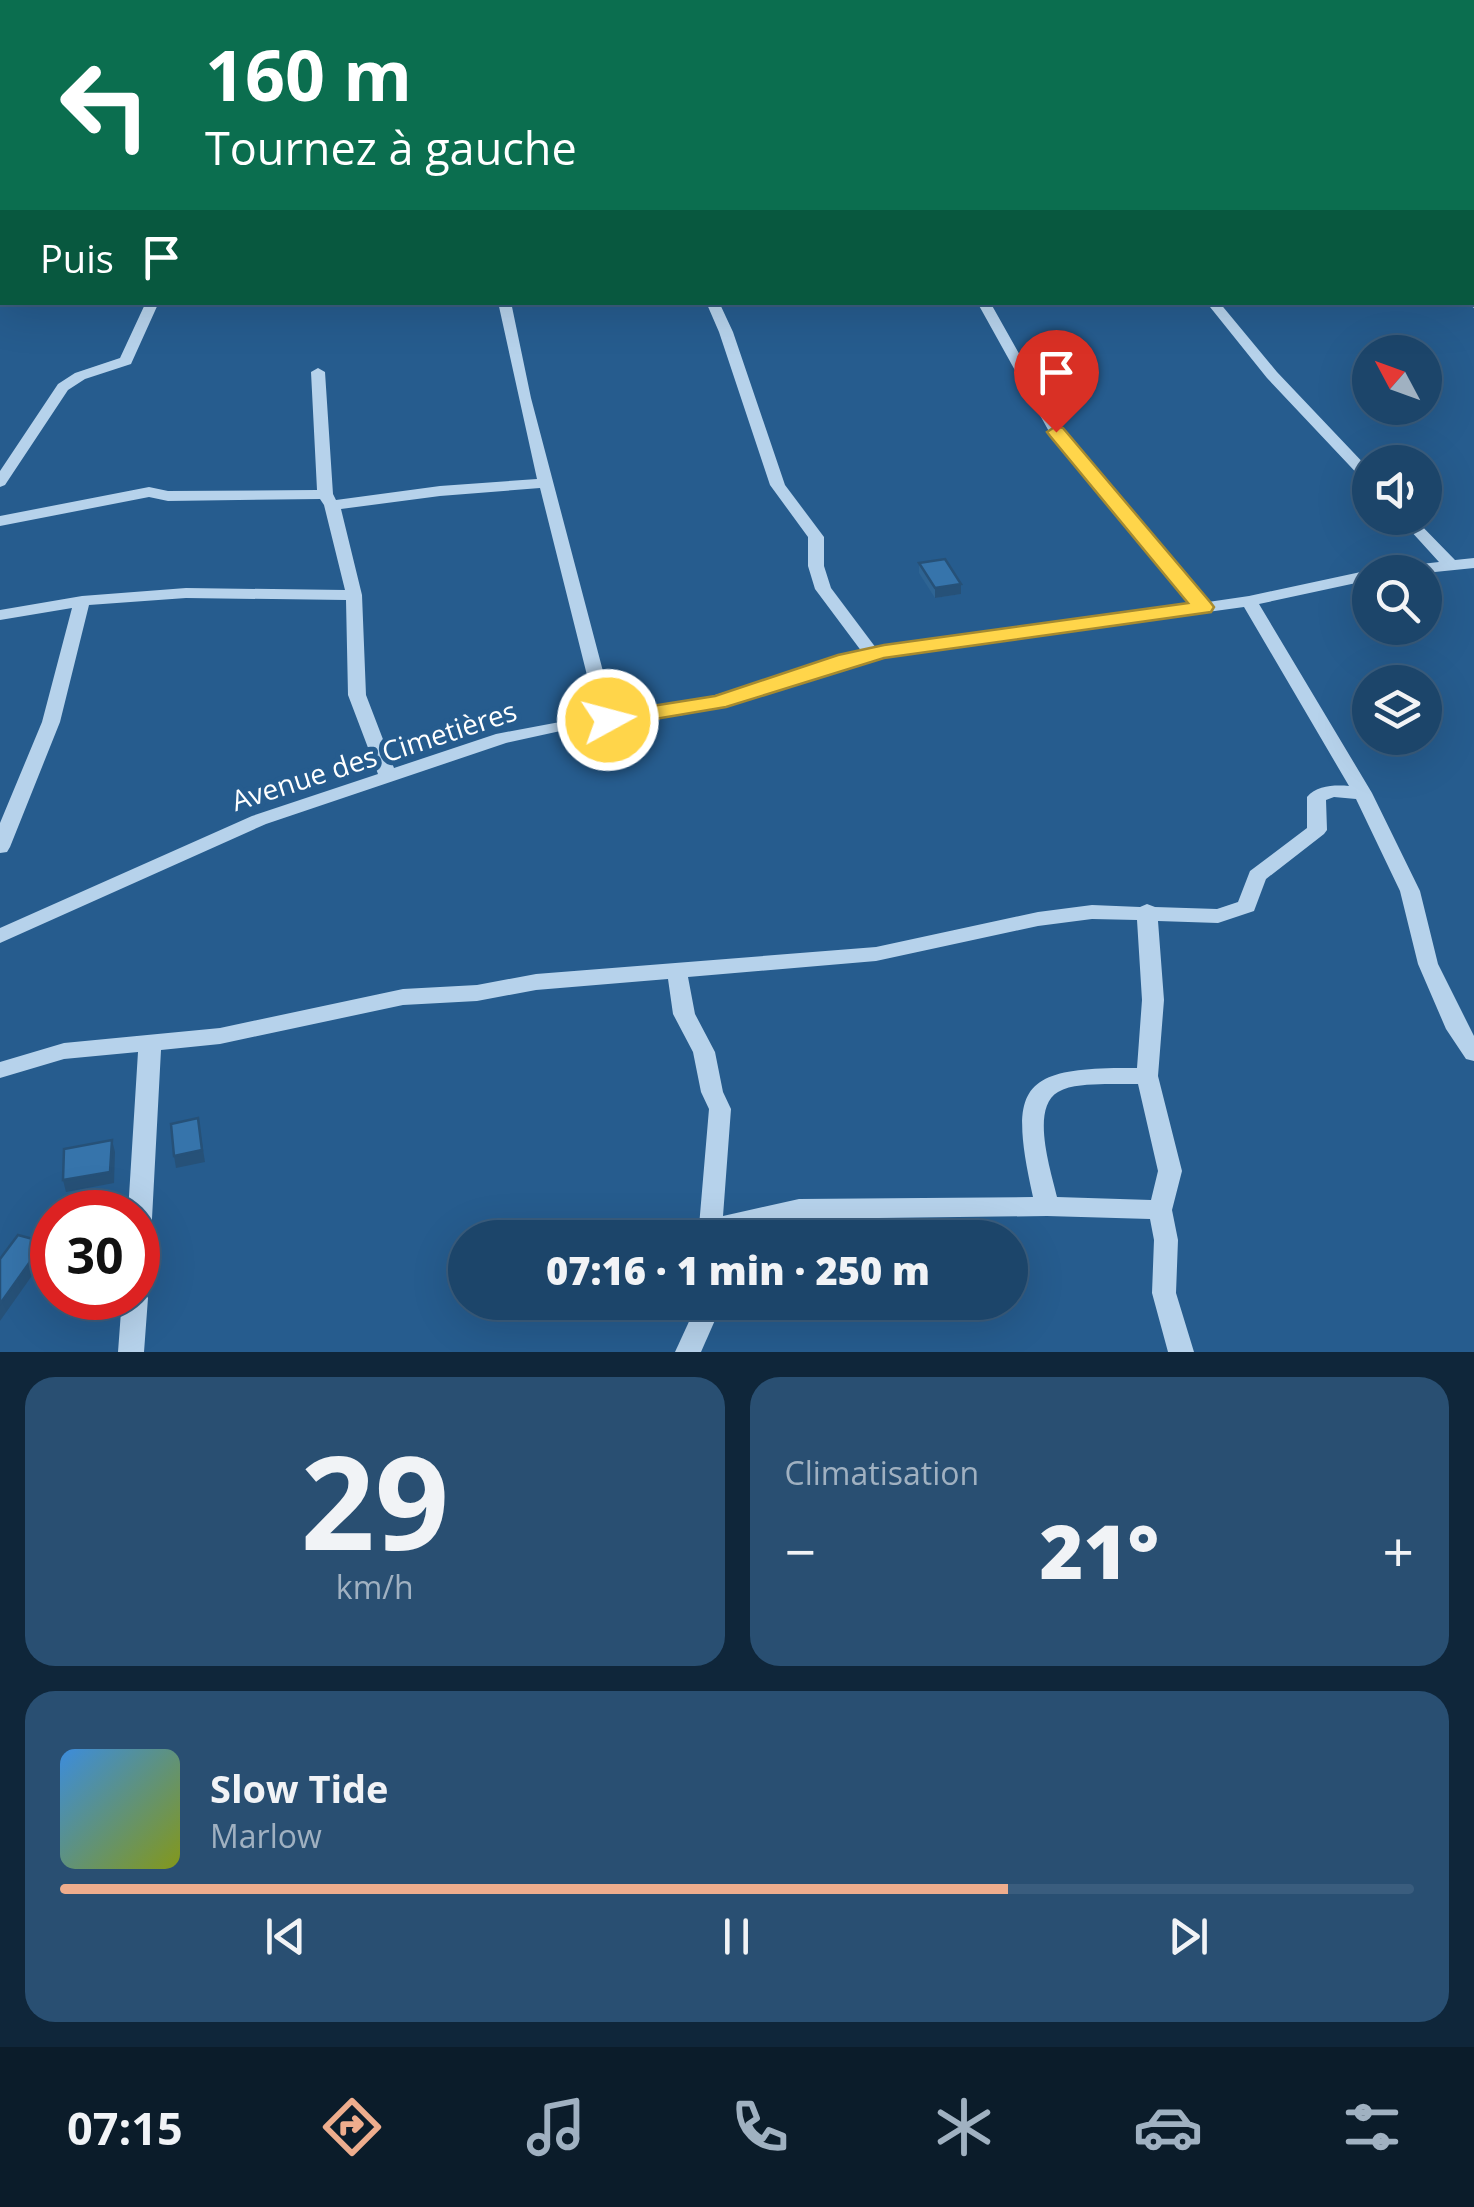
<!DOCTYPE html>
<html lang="fr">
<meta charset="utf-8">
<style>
body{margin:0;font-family:"Open Sans",sans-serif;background:#294f72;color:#f1f3f6;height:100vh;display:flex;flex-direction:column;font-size:38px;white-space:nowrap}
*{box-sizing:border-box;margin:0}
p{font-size:32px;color:#a0b1c1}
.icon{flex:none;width:55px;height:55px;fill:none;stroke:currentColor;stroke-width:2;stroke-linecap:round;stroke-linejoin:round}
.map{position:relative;height:1352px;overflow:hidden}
.details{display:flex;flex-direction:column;gap:25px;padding:25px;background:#0f263a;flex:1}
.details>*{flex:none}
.guide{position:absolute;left:0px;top:0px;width:1475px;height:305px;box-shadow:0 10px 40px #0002,0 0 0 2px #3a5d7e;background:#0b6e4f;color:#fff;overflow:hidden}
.needle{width:65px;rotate:311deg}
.controls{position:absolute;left:1352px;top:335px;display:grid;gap:20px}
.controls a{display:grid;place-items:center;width:90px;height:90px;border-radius:50%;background:#1c456a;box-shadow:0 10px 40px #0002,0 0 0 2px #3a5d7e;font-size:50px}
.speed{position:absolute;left:30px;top:1190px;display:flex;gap:20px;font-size:50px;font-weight:700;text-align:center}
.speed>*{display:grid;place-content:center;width:130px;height:130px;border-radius:50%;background:#1c456a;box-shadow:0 10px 40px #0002,0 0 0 2px #3a5d7e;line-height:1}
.speed .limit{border:15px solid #d22;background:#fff;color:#111}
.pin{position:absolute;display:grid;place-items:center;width:85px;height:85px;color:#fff;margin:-102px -42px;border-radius:50% 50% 50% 0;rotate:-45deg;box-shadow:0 0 10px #0007}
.pin .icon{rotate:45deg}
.me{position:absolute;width:110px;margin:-55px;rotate:83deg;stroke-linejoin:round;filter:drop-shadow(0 0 8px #0008)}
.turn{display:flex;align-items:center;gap:35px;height:210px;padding:0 40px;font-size:45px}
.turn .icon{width:130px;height:130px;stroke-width:2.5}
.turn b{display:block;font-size:70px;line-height:85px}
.then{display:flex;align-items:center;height:95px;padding:0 40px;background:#0003;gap:20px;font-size:38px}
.big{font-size:75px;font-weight:800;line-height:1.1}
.details .card{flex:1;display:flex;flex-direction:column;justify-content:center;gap:15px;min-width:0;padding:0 35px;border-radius:30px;background:#294f72}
.details .dial{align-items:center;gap:0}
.dial b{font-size:130px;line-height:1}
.song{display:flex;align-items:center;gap:30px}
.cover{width:120px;height:120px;border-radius:15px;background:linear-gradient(135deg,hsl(210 70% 55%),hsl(70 70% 35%))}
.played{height:10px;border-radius:5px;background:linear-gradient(90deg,#eead8d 70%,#3a5d7e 70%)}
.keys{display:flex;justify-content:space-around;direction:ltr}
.heat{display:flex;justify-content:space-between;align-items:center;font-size:55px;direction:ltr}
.details .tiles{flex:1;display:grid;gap:25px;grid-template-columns:1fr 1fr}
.card:last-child{grid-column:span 2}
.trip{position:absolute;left:448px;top:1220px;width:580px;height:100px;border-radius:50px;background:#1c456a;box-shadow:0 10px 40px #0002,0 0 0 2px #3a5d7e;font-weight:800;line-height:100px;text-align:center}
.dock{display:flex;height:160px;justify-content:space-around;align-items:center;background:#0b1c2a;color:#a0b1c1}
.dock .icon{width:70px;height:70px}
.dock .on{color:#eead8d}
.dock b{font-size:45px;color:#f1f3f6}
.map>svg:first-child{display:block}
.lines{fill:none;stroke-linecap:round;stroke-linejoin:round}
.minor{fill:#b6d2eb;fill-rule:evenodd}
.wall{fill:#2e6493}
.shaded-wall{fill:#265178}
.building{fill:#3674ab;stroke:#265178;stroke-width:2.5}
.route{fill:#ffd54a;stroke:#a68a30;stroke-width:2.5}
.labels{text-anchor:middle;stroke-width:10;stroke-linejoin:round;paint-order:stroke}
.street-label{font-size:28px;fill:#fff;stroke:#265c8e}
</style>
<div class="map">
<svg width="1474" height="1352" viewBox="0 0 1474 1352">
<rect width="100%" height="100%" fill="#265c8e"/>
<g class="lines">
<g class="minor">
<polygon points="111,0 350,0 352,2 115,2"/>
<polygon points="892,0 902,0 902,2 893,2"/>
<polygon points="1121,0 1131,0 1131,2 1122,2"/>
<polygon points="1288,0 1298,0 1300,2 1290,2"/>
<polygon points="1376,0 1386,0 1387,2 1378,2"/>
<polygon points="2,14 2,20 0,21 0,15"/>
<rect x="1472" y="114" width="2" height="7"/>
<polygon points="2,216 2,224 0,225 0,217"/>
<polygon points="2,267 2,276 0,277 0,268"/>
<polygon points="1472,298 1474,299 1474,308 1466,302 1472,302"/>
<polygon points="146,302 159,302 131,364 85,379 68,390 5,485 0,487 0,471 58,384 75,373 120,358"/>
<path d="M498 302H511L531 398 614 713 681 705 862 652 815 589 808 566V537L770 485 719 332 706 302H719L733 332 785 485 824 537V566L831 588 876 648 1192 604 1051 435 977 302H990L1062 430 1208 602 1249 596 1370 570 1376 572H1370V580L1259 604 1372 793 1420 891 1438 964 1474 1036V1061L1466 1059 1446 1029 1418 964 1400 891 1356 799 1334 797 1326 800 1327 830 1324 834 1266 879 1254 911 1218 923 1158 921 1164 1000 1158 1076 1182 1171 1172 1210 1178 1240 1176 1293 1194 1352H1168L1152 1293 1154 1240 1150 1219 1047 1216 799 1219 722 1238H698L709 1109 701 1092 693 1052 673 1014 668 979 536 990 477 1001 403 1005 220 1044 161 1050 150 1256 147 1263 138 1266V1212H128L138 1052 64 1059 0 1078V1062L64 1043 220 1028 403 989 477 985 536 974 876 947 1038 912 1092 905 1140 907 1147 904 1155 907 1217 909 1238 902 1250 871 1307 828V797C1317 785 1335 785 1349 786L1244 607 886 656 683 715 565 730 506 743 266 824 0 943V928L252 816 378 774 348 695 346 600 186 598 89 605 60 722 10 847 7 852 0 853V823L42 722 72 608 0 620V610L82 596 186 588 345 590 324 505 320 499 168 501 149 497 0 526V516L149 487 168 491 317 490 311 372 318 368 325 372 333 494 336 500 440 486 537 479ZM540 488 597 715 496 734 394 768 366 695 362 595 341 509 440 496ZM1092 919 1137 920 1142 1000 1137 1068C1020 1067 1008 1084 1033 1197L799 1199 723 1216 731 1109 723 1092 715 1052 695 1014 688 977 876 961 1038 926ZM1105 1084H1138L1158 1171 1151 1200 1057 1197C1051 1171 1030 1108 1058 1092 1071 1084 1090 1085 1105 1084Z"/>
<polygon points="1206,302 1219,302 1277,372 1370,470 1370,484 1365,482 1267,378"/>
<polygon points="1399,518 1414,518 1455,560 1474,558 1474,568 1425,573 1387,572 1395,567 1439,562"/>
<polygon points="138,1288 144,1291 148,1298 144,1352 118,1352 122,1298 138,1298"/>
<polygon points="698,1302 723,1302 701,1352 675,1352"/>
</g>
</g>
<polygon class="wall" points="919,563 961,584 961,594 935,598 919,573"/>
<g class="shaded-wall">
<polygon points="961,584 961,594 935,598 935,588"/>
<polygon points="198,1118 205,1162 176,1168 174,1156"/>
<polygon points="112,1140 115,1152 114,1183 66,1192 63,1180"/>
<polygon points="44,1242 48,1253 0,1321 0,1304"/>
</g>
<g class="building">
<polygon points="945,559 961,584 935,588 919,563"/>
<polygon points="198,1118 202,1150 174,1156 171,1124"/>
<polygon points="112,1140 110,1172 63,1180 64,1149"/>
<polygon points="18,1235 44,1242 0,1304 0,1259"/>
</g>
<polygon class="route" points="1056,426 1063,428 1211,603 1214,607 1211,612 884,658 726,707 608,727 596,720 608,713 715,696 838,655 884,645 1188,603 1050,436 1047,432"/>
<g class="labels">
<g class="street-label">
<text transform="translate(374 756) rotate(-18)" y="10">Avenue des Cimetières</text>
</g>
</g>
</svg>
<div class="controls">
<a><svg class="needle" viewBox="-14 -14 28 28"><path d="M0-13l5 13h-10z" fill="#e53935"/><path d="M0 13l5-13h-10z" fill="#a0b1c1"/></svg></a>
<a><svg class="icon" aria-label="sound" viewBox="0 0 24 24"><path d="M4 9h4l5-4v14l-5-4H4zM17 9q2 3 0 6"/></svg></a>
<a><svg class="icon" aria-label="search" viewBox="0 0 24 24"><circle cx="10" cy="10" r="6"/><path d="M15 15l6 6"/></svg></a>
<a><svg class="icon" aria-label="layers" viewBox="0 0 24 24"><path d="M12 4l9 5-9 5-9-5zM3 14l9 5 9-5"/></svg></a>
</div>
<div class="speed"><div class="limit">30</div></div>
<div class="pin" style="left:1056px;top:432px;background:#d93025"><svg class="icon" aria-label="arrive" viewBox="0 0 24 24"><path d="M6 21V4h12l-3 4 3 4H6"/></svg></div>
<svg class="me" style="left:608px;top:720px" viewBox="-20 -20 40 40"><circle r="17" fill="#ffd54a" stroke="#fff" stroke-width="3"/><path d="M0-11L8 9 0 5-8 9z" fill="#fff"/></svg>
<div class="trip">07:16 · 1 min · 250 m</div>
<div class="guide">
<div class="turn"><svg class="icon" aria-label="left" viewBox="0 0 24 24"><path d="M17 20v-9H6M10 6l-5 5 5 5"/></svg><div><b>160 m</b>Tournez à gauche</div></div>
<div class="then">Puis<svg class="icon" aria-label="arrive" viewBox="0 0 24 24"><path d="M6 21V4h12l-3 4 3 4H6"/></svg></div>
</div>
</div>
<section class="details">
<div class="tiles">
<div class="card dial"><b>29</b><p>km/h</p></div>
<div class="card"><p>Climatisation</p>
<div class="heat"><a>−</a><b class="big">21°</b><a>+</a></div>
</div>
<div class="card">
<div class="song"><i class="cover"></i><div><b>Slow Tide</b><p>Marlow</p></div></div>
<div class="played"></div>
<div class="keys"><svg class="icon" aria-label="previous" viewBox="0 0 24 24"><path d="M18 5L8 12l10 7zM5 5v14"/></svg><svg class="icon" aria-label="pause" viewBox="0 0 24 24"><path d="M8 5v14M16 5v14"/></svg><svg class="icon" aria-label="next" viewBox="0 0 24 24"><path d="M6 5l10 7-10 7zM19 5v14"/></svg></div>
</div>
</div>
</section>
<nav class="dock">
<b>07:15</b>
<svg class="icon on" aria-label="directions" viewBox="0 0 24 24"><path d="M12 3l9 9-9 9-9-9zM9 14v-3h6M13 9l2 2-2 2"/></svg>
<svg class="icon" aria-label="music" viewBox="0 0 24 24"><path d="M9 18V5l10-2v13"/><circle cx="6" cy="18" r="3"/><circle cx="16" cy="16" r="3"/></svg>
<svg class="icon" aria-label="phone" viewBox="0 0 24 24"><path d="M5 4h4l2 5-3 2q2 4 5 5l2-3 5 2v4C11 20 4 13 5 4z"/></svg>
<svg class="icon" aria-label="climate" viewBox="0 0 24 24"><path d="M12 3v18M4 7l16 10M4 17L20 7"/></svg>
<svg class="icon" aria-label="car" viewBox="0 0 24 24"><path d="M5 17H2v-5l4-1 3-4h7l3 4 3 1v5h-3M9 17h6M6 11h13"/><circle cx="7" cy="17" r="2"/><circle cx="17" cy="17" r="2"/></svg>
<svg class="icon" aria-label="filters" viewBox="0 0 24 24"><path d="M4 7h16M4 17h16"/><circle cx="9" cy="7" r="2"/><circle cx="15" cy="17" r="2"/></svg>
</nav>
